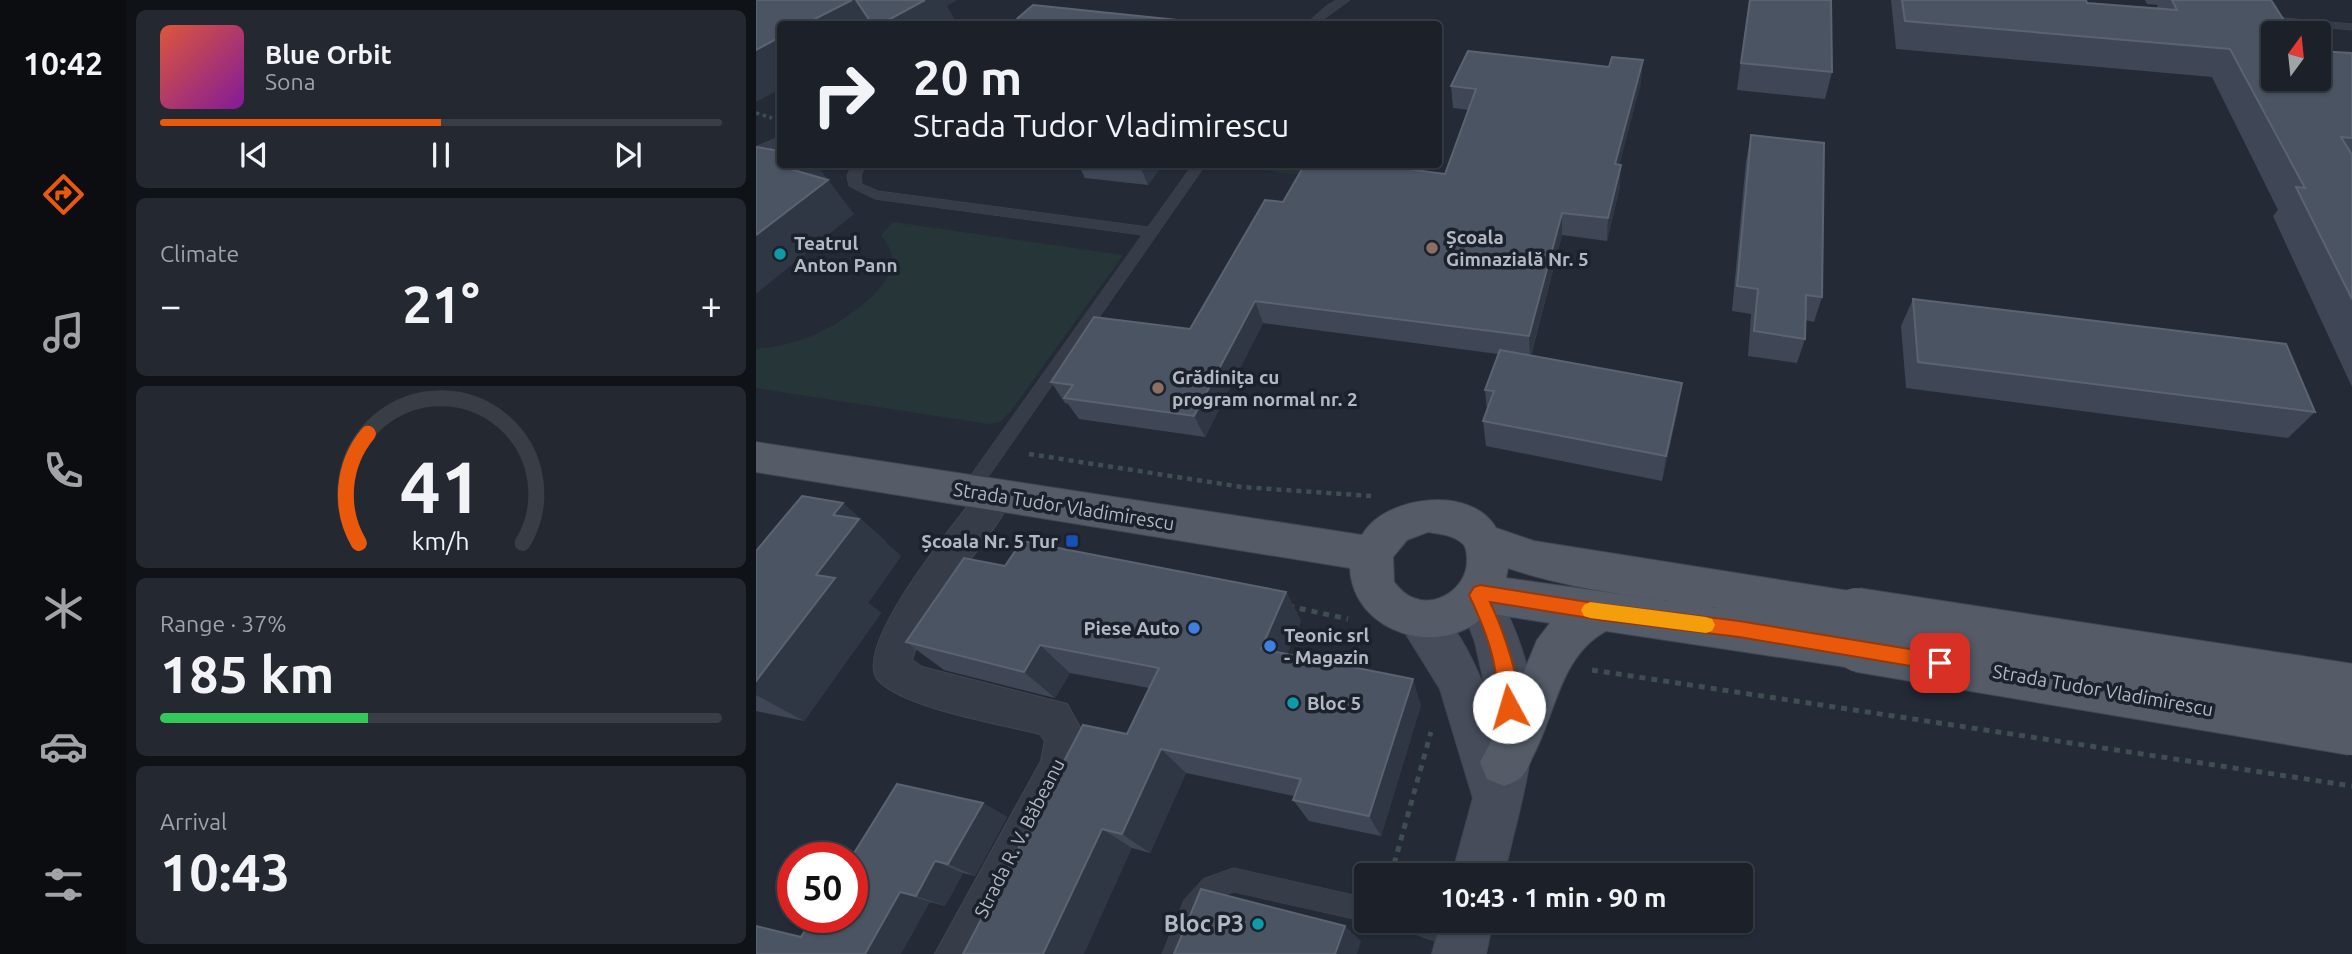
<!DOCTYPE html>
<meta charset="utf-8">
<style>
body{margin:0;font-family:Ubuntu,sans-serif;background:#242831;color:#f1f3f6;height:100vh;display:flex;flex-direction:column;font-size:26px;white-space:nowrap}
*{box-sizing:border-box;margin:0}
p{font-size:23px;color:#a0a3a8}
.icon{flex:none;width:38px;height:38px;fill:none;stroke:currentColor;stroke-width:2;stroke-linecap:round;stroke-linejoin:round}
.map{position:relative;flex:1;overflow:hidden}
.panel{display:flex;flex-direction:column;gap:10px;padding:10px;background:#0f1217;width:630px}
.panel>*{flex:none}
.hud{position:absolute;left:21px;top:21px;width:665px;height:147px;border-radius:7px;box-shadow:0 2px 5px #0004,0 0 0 2px #393e46;background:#1b2029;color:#f1f3f6;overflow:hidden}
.needle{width:46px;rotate:15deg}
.buttons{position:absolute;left:1505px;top:21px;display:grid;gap:14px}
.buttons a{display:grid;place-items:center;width:70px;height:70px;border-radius:7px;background:#1b2029;box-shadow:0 2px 5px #0004,0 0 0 2px #393e46;font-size:35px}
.speed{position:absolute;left:21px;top:842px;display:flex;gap:14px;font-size:35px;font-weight:700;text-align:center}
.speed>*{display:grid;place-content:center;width:91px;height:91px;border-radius:50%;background:#1b2029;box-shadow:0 2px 5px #0004,0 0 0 2px #393e46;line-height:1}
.speed .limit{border:10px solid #d22;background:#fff;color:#111}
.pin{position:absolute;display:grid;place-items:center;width:60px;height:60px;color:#fff;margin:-30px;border-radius:14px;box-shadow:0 4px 10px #0006}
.me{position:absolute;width:77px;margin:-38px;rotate:354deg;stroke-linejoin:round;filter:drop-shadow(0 0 5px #0008)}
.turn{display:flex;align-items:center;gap:24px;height:147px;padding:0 21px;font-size:32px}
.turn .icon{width:91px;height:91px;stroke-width:2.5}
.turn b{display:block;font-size:49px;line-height:60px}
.big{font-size:52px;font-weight:700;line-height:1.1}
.panel .tile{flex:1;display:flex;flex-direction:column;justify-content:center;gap:10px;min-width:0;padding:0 24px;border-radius:10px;background:#242831}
.panel .dial{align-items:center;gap:0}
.dial svg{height:182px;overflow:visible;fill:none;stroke:#393e46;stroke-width:7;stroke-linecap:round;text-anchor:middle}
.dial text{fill:#f1f3f6;stroke:none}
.song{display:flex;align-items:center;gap:21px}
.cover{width:84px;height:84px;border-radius:10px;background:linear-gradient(135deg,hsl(10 70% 55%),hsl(290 70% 35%))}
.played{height:7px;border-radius:4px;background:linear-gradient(90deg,#ea580c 50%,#393e46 50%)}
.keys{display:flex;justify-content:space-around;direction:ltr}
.heat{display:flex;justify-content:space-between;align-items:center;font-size:38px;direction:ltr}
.charge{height:10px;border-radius:5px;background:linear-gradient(90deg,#34c759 37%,#393e46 0)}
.trip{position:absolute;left:598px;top:863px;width:399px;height:70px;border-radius:7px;background:#1b2029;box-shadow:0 2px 5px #0004,0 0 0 2px #393e46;font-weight:700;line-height:70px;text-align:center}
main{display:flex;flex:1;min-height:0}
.menu{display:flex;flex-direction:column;width:126px;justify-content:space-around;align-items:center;background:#0b0d10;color:#a0a3a8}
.menu .icon{width:49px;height:49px}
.menu .on{color:#ea580c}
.menu b{font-size:32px;color:#f1f3f6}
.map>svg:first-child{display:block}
.green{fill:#263538}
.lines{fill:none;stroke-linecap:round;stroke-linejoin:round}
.lane-casing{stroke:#404651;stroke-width:1}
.street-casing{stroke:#404651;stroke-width:2}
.secondary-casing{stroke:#404651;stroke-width:2}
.primary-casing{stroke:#404651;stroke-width:2}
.path-far2{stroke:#3e4e51;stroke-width:3.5;stroke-dasharray:3.5 3.5;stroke-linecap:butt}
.path-far1{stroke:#3e4e51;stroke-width:4.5;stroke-dasharray:5 5;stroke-linecap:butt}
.path{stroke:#3e4e51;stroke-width:5;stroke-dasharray:6 6;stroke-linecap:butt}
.lane{fill:#373d48;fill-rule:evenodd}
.street{fill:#373d48;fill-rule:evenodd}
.secondary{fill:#464c5a;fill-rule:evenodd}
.primary{fill:#555c68;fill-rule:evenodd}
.primary-bridge-casing{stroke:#404651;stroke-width:48;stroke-linecap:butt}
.primary-bridge{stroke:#555c68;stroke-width:46}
.wall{fill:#3f4756}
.shaded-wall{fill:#2f3745}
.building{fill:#4b5462;stroke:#5b6371;stroke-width:2}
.route{fill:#ea580c;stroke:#983908;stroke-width:2}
.slow{fill:#f59e0b}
.education-dot{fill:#8d6e63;stroke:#1c222c;stroke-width:2.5}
.culture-dot{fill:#0f9aa8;stroke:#1c222c;stroke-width:2.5}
.transit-dot{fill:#1a4fb4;stroke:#1c222c;stroke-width:2.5}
.shop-dot{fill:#3f7fe0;stroke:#1c222c;stroke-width:2.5}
.labels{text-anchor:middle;stroke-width:7;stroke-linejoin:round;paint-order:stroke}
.poi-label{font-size:19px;font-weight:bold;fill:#b2b8c4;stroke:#1c222c;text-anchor:start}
.street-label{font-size:19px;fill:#b2b8c4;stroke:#1c222c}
.near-poi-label{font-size:23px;font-weight:bold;fill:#b2b8c4;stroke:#1c222c;text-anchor:end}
</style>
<main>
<nav class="menu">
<b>10:42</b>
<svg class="icon on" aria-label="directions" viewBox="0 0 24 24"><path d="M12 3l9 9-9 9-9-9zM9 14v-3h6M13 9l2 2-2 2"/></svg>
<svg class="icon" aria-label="music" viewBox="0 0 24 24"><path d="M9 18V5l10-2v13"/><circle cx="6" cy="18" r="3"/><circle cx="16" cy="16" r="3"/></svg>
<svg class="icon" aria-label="phone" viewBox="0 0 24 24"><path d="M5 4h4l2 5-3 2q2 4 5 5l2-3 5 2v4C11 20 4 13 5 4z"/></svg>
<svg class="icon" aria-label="climate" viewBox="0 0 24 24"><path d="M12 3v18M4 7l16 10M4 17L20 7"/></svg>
<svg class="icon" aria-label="car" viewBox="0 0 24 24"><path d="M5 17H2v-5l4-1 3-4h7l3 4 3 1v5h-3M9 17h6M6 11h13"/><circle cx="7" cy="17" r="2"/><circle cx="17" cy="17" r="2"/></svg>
<svg class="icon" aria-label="filters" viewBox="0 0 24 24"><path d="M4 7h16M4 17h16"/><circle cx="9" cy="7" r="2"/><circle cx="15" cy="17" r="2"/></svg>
</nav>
<section class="panel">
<div class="tile">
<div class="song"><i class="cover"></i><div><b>Blue Orbit</b><p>Sona</p></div></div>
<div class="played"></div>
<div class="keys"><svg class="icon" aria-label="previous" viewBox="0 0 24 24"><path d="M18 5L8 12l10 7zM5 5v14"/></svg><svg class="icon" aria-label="pause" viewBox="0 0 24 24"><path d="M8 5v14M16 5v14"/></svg><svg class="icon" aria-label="next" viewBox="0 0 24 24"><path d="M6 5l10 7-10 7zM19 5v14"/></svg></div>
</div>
<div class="tile"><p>Climate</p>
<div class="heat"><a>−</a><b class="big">21°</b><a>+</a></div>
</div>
<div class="tile dial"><svg viewBox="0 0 100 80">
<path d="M14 69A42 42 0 1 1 86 69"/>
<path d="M14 69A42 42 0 0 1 18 21" stroke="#ea580c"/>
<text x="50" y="56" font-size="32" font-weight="700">41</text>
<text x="50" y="72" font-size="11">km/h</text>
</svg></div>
<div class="tile"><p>Range · 37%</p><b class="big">185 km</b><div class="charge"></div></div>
<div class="tile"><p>Arrival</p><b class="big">10:43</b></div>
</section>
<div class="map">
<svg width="1596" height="954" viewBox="0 0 1596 954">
<rect width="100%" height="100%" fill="#242b37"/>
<g class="green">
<polygon points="461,165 661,165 651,187"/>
<path d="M137 222 367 255 254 412 244 422 232 424 0 388V349C20 347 40 343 58 335 83 324 138 290 136 259 136 250 130 242 125 235Z"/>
</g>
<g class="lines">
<defs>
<g id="lane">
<polygon points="581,0 594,0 561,24 550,24 570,6"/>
<polygon points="1505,16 1596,24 1596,30 1501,21 1501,17"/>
<polygon points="24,137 24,146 0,156 0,147"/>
<polygon points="97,164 110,164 105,176 106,184 122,191 392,227 437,164 450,164 219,496 213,498 207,496 204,491 207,486 386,235 119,199 93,186 91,176"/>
<path d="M478 868 611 898V920H614L611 922 478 892C446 901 441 925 430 954H406L428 900 447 879Z"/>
<path d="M641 920H702L712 925 716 933 712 941C695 949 662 936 645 928Z"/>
</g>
<path id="street" d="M240 482 252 486 257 496C228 554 173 595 156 660L166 667 311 704 330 738 319 782 227 954H179L285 761 289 741 284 734C245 724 149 708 123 681 92 649 206 514 228 486Z"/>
<g id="secondary">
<path d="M722 576 737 582C753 616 770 651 775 688 784 751 761 815 748 875H696L717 798 684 689 640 618 646 604 661 599C697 612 716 658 730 691L719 642 701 595 707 582Z"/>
<polygon points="685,920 737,920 730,954 676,954"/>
</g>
<path id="primary" d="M0 442 606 535C629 495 716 485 740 528L778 541 1100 592 1115 597 1121 611 1115 625 1103 629 1119 635 1125 649 1119 663 1103 669 850 631C804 656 800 713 777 756 774 763 769 775 763 779 759 782 753 784 748 786L731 779 724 762 752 710 781 640 794 623 731 613C688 660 597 635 594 568L0 472ZM672 532C684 534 699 535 708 545 711 550 711 556 711 561 711 588 680 609 655 597 648 594 643 588 638 582L637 557 651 540ZM752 568C819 591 892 597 962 608L750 578Z"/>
</defs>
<use href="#lane" class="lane-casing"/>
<use href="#street" class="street-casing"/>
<use href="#secondary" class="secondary-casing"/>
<use href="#primary" class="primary-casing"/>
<polyline class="path-far2" points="0,113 16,118"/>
<polyline class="path-far1" points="273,454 486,487 615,496"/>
<g class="path">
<polyline points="532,606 592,619"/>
<polyline points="836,670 1596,786"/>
<polyline points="635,875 675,732"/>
</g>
<use href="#lane" class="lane"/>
<use href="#street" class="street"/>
<use href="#secondary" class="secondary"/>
<use href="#primary" class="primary"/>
<defs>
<g id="primary-bridge">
<polyline points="1100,611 1596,687"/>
<polyline points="1103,649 1596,732"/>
</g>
</defs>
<use href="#primary-bridge" class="primary-bridge-casing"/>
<use href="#primary-bridge" class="primary-bridge"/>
</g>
<g class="wall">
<polygon points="993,0 1075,0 1076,72 1069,99 981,90"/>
<polygon points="1135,0 1330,0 1331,3 1400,8 1402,5 1391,4 1389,0 1515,0 1517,79 1596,53 1596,387 1517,216 1522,210 1456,77 1140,49"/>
<polygon points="885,82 863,165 864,187 851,241 806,235 775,356 922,409 906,481 730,446 727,421 731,411 729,390 742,354 507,323 449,437 323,419 312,404 309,403 295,382 434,329 527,202 689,174 712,110 697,108 695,86"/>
<polygon points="995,135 1066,297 1058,322 1049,320 1049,339 1041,363 992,356 995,314 976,311 990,161"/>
<polygon points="294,164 407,164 392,185 329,178 324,168"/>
<polygon points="1157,299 1559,412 1532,438 1150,388 1145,326"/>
<polygon points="130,541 129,542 145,556 112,603 125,613 48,721 0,711 0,551"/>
<polygon points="249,566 530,592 545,621 531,654 665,705 625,836 553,821 537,800 538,796 430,773 394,853 376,848 207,954 371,734 393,688 314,673 299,698 188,670 150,642"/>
<polygon points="227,803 251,817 219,876 207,873 189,906 174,902 45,937"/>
</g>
<g class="shaded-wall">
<polygon points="96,0 100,0 115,24 49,24"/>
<polygon points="160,0 201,0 191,6 201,24 125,24"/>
<polygon points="24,37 24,89 0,102 0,50"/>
<polygon points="887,60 885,82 858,186 859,164"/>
<polygon points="40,164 60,164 98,214 0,294 0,235 34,169"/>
<polygon points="383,164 407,164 392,185"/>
<polygon points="865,165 864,187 851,241 852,218"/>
<polygon points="806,213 806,235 774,358 773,336"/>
<polygon points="499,301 507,323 449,437 438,416"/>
<polygon points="926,383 922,409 906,481 910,456"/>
<polygon points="87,503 130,541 129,542 145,556 112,603 125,613 48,721 0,695 0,681 60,575 77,515"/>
<polygon points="530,592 545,621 522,676 505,649"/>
<polygon points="284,645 314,673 299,698 268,672"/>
<polygon points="657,679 665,705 625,836 613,816"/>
<polygon points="405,749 430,773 394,853 366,834"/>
<polygon points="227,803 251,817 219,876 192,864"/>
<polygon points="346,829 376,848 328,954 287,954"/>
<polygon points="179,861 207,873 189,906 160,896"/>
<polygon points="144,892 174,902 145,954 108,954"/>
<polygon points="589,926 605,941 601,954 579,954"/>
</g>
<g class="building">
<polygon points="0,0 96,0 49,24 24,24 24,37 0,50"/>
<polygon points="100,0 169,0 125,24 116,24"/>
<polygon points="994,0 1075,0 1076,72 985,63"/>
<polygon points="1146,0 1330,0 1331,3 1421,10 1416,0 1515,0 1536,33 1517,33 1517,79 1563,79 1563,51 1596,53 1596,138 1585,137 1596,155 1596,299 1540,187 1549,188 1474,49 1149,21"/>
<polygon points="277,5 460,24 255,24"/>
<polygon points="712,51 853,67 856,57 887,60 859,164 865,165 852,218 806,213 773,336 499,301 438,416 308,398 317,385 295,382 338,317 434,329 509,200 527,202 549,164 614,164 689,174 720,89 695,86"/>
<polygon points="995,135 1068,143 1066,297 1050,295 1049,339 998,331 1002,289 981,286"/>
<polygon points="0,147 24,151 24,164 40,164 34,169 72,180 0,235"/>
<polygon points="1157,299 1530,344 1559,412 1162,362"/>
<polygon points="744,350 926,383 910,456 727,421 738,391 729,390"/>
<polygon points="46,496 87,503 77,515 103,519 60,575 79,578 0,681 0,551"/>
<polygon points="266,541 530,592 505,649 657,679 613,816 537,800 545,779 405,749 366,834 346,829 287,954 207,954 327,725 371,734 403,668 284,645 268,672 150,642 208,558 249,566"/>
<polygon points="141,784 227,803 192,864 179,861 160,896 144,892 109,954 0,954 0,926 45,937 57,917 96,917 96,858 95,858"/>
<polygon points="445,889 589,926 579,954 418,954"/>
</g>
<path class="route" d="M724 585 845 604 983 621 1184 654 1191 657 1193 663 1191 669 1184 671 983 637 845 620 734 602C745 625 770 690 760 713L753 716 746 713C740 700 742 684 739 669 735 644 724 618 713 595L718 587Z"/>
<polygon class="slow" points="834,602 950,617 956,619 959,625 956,631 950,633 834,618 828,616 825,610 828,605"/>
<g class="education-dot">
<circle cx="676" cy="248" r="7"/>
<circle cx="402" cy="388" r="7"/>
</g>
<g class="culture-dot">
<circle cx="24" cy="254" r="7"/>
<circle cx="537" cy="703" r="7"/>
<circle cx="502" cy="924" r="7"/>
</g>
<rect class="transit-dot" x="309" y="534" width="14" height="14" rx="3.5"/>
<g class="shop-dot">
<circle cx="438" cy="628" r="7"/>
<circle cx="514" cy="646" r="7"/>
</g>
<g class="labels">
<g class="poi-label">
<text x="690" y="244">Școala<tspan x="690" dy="22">Gimnazială Nr. 5</tspan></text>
<text x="38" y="250">Teatrul<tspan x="38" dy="22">Anton Pann</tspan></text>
<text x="416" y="384">Grădinița cu<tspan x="416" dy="22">program normal nr. 2</tspan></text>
<text x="302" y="548" text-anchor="end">Școala Nr. 5 Tur</text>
<text x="424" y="635" text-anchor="end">Piese Auto</text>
<text x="528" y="642">Teonic srl<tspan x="528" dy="22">- Magazin</tspan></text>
<text x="551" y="710">Bloc 5</text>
</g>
<g class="street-label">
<text transform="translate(308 506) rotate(9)" y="7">Strada Tudor Vladimirescu</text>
<text transform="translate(1347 690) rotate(10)" y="7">Strada Tudor Vladimirescu</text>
<text transform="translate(263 838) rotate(-63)" y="7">Strada R. V. Băbeanu</text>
</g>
<g class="near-poi-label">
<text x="488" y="932">Bloc P3</text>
</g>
</g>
</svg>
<div class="buttons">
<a><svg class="needle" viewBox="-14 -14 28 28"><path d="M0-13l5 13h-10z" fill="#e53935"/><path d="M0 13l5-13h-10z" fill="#a0a3a8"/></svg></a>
</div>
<div class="speed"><div class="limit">50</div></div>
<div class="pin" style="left:1184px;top:663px;background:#d93025"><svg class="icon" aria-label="arrive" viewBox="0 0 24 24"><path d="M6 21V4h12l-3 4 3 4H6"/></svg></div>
<svg class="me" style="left:753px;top:707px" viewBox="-20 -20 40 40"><circle r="19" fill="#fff"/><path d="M0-13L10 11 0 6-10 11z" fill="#ea580c"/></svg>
<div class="trip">10:43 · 1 min · 90 m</div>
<div class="hud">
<div class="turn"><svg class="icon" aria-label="right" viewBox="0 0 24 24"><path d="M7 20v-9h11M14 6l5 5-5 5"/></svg><div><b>20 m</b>Strada Tudor Vladimirescu</div></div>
</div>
</div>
</main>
